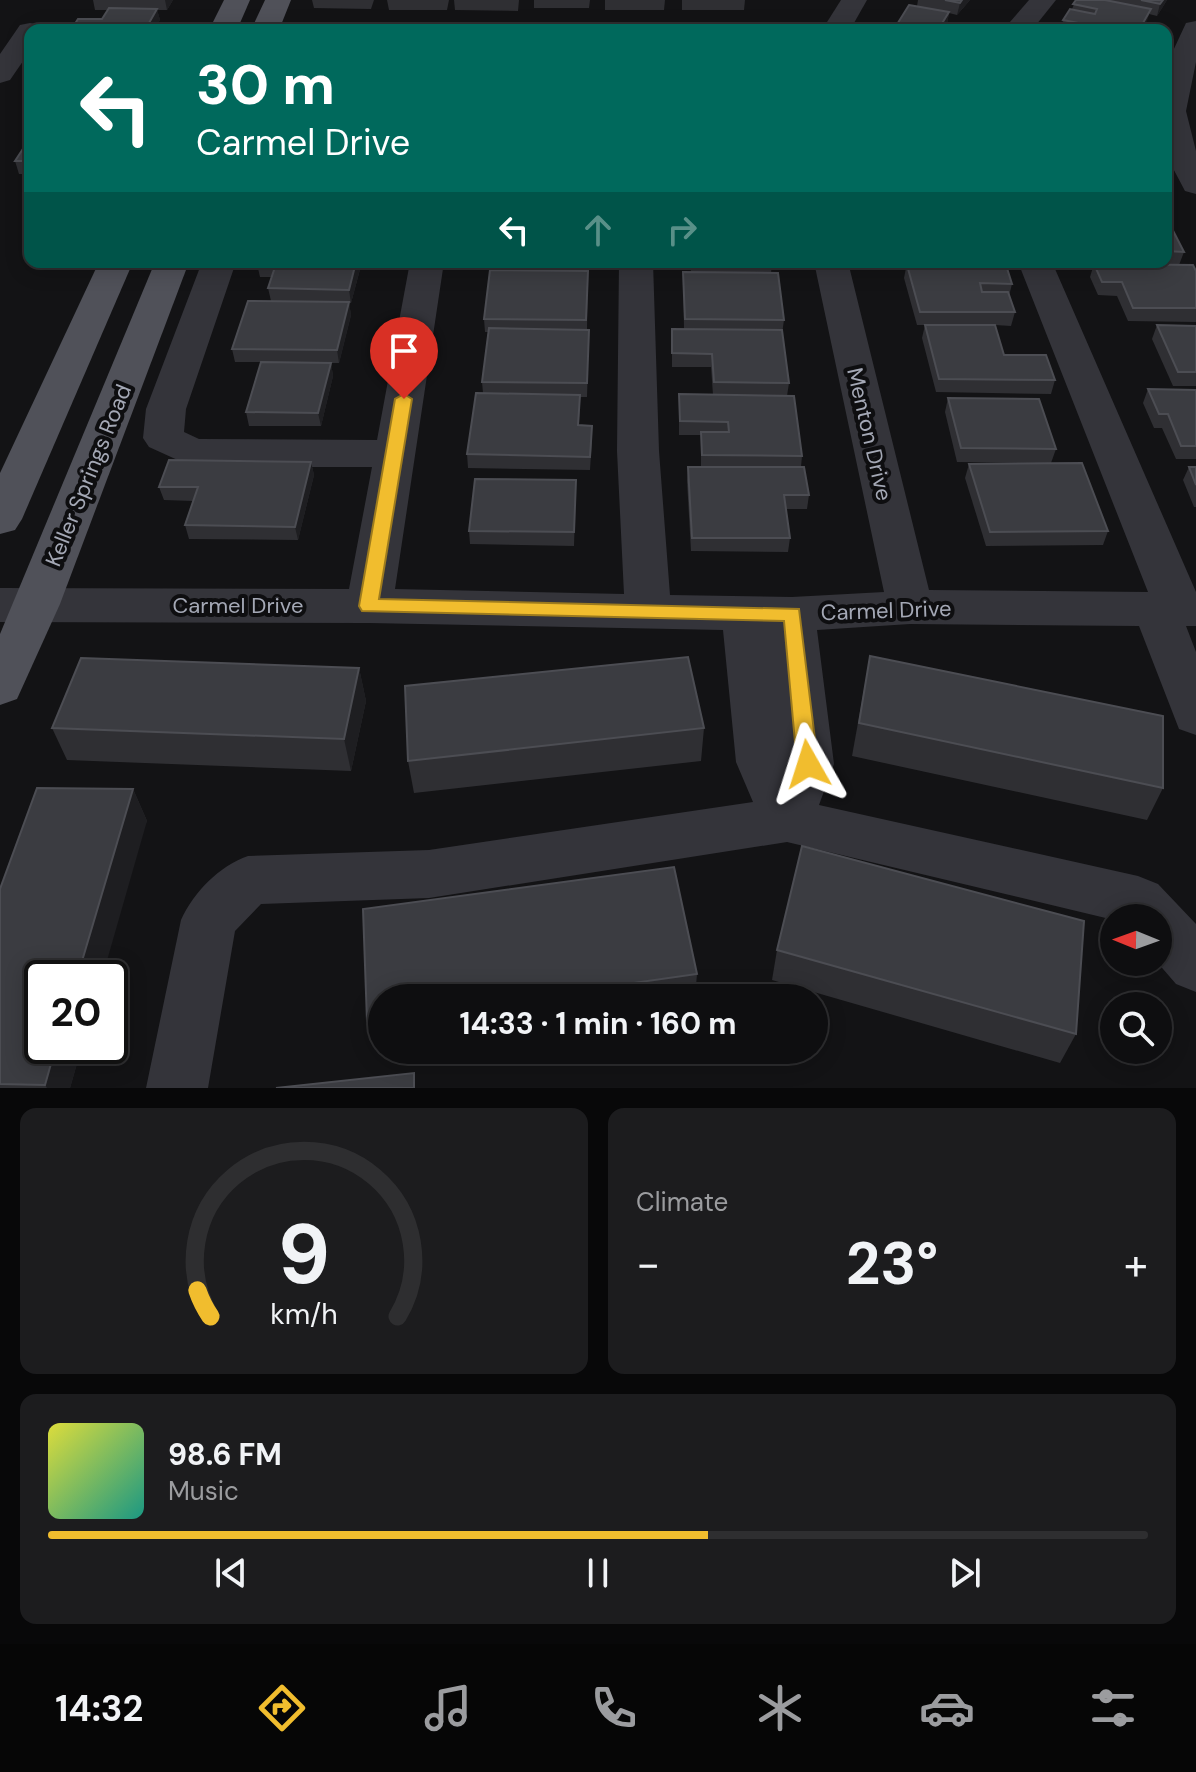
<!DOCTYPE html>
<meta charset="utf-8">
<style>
body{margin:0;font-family:"DM Sans",sans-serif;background:#1c1c1e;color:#f1f3f6;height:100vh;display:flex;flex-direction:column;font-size:30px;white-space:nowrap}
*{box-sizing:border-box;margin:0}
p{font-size:26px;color:#9b9c9f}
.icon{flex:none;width:44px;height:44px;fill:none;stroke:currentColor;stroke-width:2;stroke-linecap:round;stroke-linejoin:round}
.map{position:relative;height:1088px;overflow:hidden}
.panel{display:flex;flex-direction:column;gap:20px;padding:20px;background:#080809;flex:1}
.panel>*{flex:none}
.guide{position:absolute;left:24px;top:24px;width:1148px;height:244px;border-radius:16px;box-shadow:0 4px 20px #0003,0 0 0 2px #2e2e30;background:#00695c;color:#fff;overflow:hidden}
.needle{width:52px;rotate:271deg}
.controls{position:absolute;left:1100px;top:904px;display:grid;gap:16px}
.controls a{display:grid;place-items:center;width:72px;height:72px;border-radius:50%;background:#0e0e10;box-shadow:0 4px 20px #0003,0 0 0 2px #2e2e30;font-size:40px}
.speed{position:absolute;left:24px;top:960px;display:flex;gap:16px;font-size:40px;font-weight:700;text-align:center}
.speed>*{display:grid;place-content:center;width:104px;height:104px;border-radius:50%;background:#0e0e10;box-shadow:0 4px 20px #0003,0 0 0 2px #2e2e30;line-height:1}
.speed .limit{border:4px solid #111;border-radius:12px;background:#fff;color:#111}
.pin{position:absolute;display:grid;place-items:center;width:68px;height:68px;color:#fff;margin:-82px -34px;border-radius:50% 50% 50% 0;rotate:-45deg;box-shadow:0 0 8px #0007}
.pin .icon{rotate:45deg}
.me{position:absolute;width:88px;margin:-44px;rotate:354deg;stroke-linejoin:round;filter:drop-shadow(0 0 6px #0008)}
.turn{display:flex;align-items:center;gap:28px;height:168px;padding:0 40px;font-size:36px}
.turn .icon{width:104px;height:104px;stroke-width:2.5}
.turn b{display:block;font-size:56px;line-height:68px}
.lanes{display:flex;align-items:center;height:76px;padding:0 40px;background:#0003;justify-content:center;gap:40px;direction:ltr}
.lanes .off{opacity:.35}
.big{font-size:60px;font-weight:700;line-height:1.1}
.panel .card{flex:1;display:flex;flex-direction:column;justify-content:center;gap:12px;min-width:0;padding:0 28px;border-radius:16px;background:#1c1c1e}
.panel .dial{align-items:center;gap:0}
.dial svg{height:208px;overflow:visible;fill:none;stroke:#2e2e30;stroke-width:7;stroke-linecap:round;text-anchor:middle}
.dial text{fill:#f1f3f6;stroke:none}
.song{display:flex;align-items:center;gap:24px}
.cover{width:96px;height:96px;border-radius:12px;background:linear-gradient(135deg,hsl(60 70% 55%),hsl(170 70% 35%))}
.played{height:8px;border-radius:4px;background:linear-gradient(90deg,#f1bd2e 60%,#2e2e30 60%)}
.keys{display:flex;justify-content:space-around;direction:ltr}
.heat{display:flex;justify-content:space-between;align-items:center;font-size:44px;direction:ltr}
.panel .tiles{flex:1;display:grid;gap:20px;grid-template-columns:1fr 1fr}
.card:last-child{grid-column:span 2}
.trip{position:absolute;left:368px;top:984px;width:460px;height:80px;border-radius:40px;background:#0e0e10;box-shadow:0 4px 20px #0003,0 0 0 2px #2e2e30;font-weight:700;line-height:80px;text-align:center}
.menu{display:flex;height:128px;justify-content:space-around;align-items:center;background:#060606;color:#9b9c9f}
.menu .icon{width:56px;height:56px}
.menu .active{color:#f1bd2e}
.menu b{font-size:36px;color:#f1f3f6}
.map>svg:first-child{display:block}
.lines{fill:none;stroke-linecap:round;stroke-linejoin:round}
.minor{fill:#34343a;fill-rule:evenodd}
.major{fill:#505159;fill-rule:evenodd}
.wall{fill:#2f2f33}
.shaded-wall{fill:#1e1e21}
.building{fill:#3b3c41;stroke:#4c4d53;stroke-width:2}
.route{fill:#f1bd2e;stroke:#9d7b1e;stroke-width:2}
.labels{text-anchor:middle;stroke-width:8;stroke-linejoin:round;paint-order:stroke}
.street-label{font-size:22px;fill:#a4a8b5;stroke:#0e0e10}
</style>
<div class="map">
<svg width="1196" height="1088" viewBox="0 0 1196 1088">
<rect width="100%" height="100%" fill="#131315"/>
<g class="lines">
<g class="minor">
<polygon points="841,0 867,0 850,30 822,30"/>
<polygon points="1029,0 1056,0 1032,30 1003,30"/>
<polygon points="1196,21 1196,62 1186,111 1196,151 1196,194 1185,191 1166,155 1166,66 1186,23"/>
<polygon points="646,22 724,22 734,24 738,30 632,30 636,24"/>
<polygon points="30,23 40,25 43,30 30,30 30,51 10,80 0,83 0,54 20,25"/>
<path d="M202 262H236L186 409 184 432 199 439 377 440 410 262H444L395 589 624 594 617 451 619 262H653L659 451 670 595 792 597 884 592 814 262H848L929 590 1148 592 1018 262H1052L1196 592V626H1186L1196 652V735L1179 729 1139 626 910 624 817 630 834 764 819 805 1138 876 1158 884 1196 924V992L1176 984 1157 962 1158 918 1114 920 787 842 429 898 261 904 235 931 208 1088H146L181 920C194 892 219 866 248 856L429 850 753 802 736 762 723 630 369 623 0 622V588L349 589 372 467H193L149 447 143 438 146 409Z"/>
</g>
<g class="major">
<polygon points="224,0 250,0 237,30 209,30"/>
<polygon points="265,0 291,0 279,30 251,30"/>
<polygon points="99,262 133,262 22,519 15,530 0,534 0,473"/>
<polygon points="155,262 189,262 60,604 17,699 0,705 0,634"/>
</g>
</g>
<g class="wall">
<polygon points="93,0 173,0 167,10 157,10 160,20 154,30 71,30 102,19 108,10 95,10"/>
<polygon points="312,0 374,0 371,9 314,8"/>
<polygon points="387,0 449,0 447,10 389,10"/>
<polygon points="454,0 519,0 518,11 455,10"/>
<polygon points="534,0 590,0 589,8 534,8"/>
<polygon points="605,0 665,0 664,10 605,10"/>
<polygon points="682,0 745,0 744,10 682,10"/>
<polygon points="918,0 970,0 957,15 949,13 947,24 943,30 895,30 896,26 936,10 917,6"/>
<polygon points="1076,0 1167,0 1157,16 1149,14 1142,30 1054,30 1061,29 1063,20 1072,9"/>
<polygon points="30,138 30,174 19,174 15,161"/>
<polygon points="1166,217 1184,252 1179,265 1196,271 1196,322 1128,321 1117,296 1098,295 1090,277 1094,264 1092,264 1091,262 1166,262"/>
<polygon points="362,262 351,303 349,303 351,315 339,363 331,363 333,376 321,426 249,426 246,412 261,362 235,362 232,349 271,301 268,288 272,277 260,277 257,264"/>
<polygon points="488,262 571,262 570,271 588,271 587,329 589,330 587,397 580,397 579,425 592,439 590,470 468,468 467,454 483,393 482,382 488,332 485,332 484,319 490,274"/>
<polygon points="690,262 772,262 771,273 784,320 782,334 789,383 787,396 802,456 801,467 809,495 807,509 786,509 790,538 788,552 691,551 687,481 688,467 701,467 701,435 679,435 679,394 713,395 711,367 672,367 672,329 684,329 683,272 691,272"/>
<polygon points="902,262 986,262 985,265 1012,284 1009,296 1015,312 1011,326 995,325 1004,355 1055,380 1051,394 936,392 922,338 925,325 917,325 904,278 906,268 904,268"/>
<polygon points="1157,325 1196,326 1196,386 1173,386 1152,339"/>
<polygon points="1148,389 1196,390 1196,459 1176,459 1162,428 1154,428 1143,403"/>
<polygon points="948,398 1056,449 1051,463 957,462 945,412"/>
<polygon points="311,462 314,475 298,540 189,539 185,525 193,501 164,500 159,487"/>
<polygon points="969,464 1108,531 1103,545 986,546 965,478"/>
<polygon points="1189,467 1196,467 1196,507 1194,507 1183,480"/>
<polygon points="576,480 574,546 470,544 469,531"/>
<polygon points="870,656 1163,788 1147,820 852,756"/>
<polygon points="359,668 366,701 351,771 67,760 52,728"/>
<polygon points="704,728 701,761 414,793 408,761"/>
<polygon points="133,789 147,821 42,1046 82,1046 70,1088 0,1088 0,889"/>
<polygon points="674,867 697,974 695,998 382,998 382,1049 375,1050 367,1021 363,909"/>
<polygon points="777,950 1076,1034 1060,1063 772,980"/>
</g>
<g class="shaded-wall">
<polygon points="165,0 173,0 167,10"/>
<polygon points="962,0 970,0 957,15 960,3"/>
<polygon points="1163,0 1167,0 1157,16 1160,4"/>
<polygon points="157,9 160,20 154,30 145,30"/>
<polygon points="1151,9 1147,21 1142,30 1139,30"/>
<polygon points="949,12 947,24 943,30 938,30"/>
<polygon points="356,262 362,262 351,303 349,290"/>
<polygon points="349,302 351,315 339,363 337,350"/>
<polygon points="331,363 333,376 321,426 318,413"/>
<polygon points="311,462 314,475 298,540 295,527"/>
<polygon points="359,668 366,701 351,771 344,739"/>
<polygon points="133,789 147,821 102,978 77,978"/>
<polygon points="56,1046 82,1046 70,1088 47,1088 45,1085"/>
</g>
<g class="building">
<polygon points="945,0 962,0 960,3"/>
<polygon points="1076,0 1105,0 1151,9 1139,30 1114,30 1063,20 1070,9 1095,14 1097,9 1073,4"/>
<polygon points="1141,0 1163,0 1160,4"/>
<polygon points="909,5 949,12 938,30 919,30 896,26"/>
<polygon points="109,8 157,9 145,30 71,30 78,19 102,19"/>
<polygon points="30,138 30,161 15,161"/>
<polygon points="1166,217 1184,252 1166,251"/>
<polygon points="258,262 356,262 349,290 268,288 276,264 257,264"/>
<polygon points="1094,264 1193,265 1196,271 1196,308 1133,308 1122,282 1102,282"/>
<polygon points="907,265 1006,265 1012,284 980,283 982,292 1008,292 1015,312 920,312"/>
<polygon points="490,270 588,271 586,320 484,319"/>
<polygon points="683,272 778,273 784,320 685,319"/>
<polygon points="248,301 349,302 337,350 232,349"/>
<polygon points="925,325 995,325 1004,355 1046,355 1055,380 939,379"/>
<polygon points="1157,325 1196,326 1196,372 1178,372"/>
<polygon points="489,328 589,330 587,383 482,382"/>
<polygon points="672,329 782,330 789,383 714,382 712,354 672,353"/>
<polygon points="261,362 331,363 318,413 246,412"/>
<polygon points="1148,389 1196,390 1196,446 1181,446 1168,414 1159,414"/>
<polygon points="476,393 580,395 578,425 592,426 590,457 467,454"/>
<polygon points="679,394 794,396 802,456 702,455 701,432 729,432 728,422 680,421"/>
<polygon points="948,398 1039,399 1056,449 961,448"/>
<polygon points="169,460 311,462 295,527 185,525 198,487 159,487"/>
<polygon points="1082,463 1108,531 990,532 969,464"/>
<polygon points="688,467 804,467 809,495 784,495 790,538 692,538"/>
<polygon points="1189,467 1196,467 1196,485"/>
<polygon points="475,479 576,480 574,532 469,531"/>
<polygon points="870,656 1163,716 1163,788 859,723"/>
<polygon points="688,657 704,728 408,761 405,686"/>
<polygon points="81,658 359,668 344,739 52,728"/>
<polygon points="37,788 133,789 77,978 42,978 42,1046 56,1046 45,1085 0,1084 0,889"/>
<polygon points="802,846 1084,921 1076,1034 777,950"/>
<polygon points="674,867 697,974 528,998 382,998 382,1019 367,1021 363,909"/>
<polygon points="414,1073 414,1088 276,1088"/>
</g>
<polygon class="route" points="404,394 412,399 379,599 799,609 818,764 815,770 808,772 800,770 797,764 784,621 362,611 359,606 395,399"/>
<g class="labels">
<g class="street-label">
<text transform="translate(870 434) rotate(77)" y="8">Menton Drive</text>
<text transform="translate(88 475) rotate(-68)" y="8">Keller Springs Road</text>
<text x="238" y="613">Carmel Drive</text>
<text transform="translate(886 610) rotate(-2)" y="8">Carmel Drive</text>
</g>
</g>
</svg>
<div class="controls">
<a><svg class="needle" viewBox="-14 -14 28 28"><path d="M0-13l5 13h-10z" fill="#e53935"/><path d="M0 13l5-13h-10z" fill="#9b9c9f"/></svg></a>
<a><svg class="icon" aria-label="search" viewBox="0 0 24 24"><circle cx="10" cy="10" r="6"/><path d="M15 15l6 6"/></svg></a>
</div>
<div class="speed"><div class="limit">20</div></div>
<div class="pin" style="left:404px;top:399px;background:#d93025"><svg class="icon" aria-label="arrive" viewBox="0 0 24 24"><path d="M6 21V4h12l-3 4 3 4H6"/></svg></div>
<svg class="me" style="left:808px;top:764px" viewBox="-20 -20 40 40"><path d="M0-17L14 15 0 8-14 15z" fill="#f1bd2e" stroke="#fff" stroke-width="4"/></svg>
<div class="trip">14:33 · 1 min · 160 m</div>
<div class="guide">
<div class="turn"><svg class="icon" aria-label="left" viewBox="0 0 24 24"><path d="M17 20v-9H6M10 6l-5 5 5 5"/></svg><div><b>30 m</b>Carmel Drive</div></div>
<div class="lanes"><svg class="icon" aria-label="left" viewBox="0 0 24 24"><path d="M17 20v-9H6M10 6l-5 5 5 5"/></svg><svg class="icon off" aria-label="ahead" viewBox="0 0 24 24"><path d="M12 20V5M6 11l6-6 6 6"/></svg><svg class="icon off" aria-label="right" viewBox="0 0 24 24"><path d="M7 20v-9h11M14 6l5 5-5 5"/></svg></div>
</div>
</div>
<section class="panel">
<div class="tiles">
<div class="card dial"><svg viewBox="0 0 100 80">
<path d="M14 69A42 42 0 1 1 86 69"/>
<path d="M14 69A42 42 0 0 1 9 59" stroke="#f1bd2e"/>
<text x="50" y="56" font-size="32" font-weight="700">9</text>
<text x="50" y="72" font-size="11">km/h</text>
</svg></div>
<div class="card"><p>Climate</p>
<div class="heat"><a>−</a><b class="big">23°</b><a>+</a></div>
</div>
<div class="card">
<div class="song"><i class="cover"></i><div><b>98.6 FM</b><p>Music</p></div></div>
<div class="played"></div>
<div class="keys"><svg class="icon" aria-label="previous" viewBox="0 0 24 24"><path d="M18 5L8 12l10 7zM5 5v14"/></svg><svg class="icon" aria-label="pause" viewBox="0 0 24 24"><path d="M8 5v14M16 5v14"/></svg><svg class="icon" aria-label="next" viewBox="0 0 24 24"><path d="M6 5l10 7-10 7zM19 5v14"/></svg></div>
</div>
</div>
</section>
<nav class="menu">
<b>14:32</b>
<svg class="icon active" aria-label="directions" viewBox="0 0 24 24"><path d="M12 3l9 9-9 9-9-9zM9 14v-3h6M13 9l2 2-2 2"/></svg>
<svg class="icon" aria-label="music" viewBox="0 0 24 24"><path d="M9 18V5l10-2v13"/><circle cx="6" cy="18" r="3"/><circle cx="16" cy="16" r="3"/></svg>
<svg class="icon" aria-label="phone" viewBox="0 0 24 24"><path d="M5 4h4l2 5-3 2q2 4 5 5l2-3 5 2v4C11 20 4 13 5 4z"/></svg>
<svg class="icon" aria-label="climate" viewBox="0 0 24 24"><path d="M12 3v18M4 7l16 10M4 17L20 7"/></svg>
<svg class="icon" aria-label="car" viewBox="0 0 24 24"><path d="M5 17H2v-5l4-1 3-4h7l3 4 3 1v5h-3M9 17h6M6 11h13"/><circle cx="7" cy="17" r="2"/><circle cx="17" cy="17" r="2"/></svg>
<svg class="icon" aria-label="filters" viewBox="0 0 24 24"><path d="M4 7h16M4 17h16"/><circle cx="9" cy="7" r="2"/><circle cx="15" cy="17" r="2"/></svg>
</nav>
